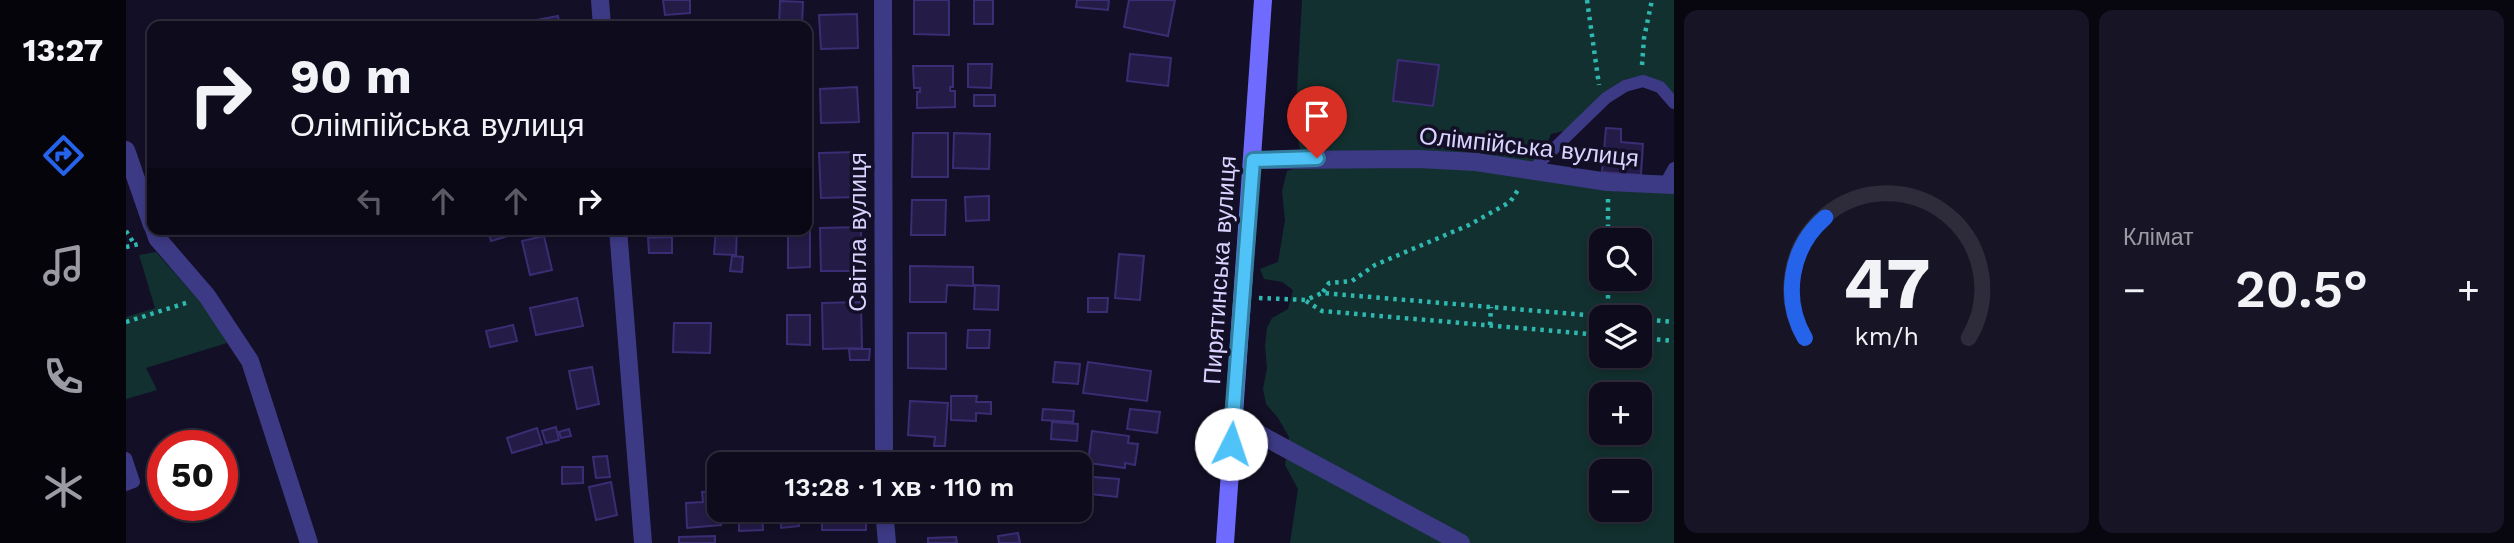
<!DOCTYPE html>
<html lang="uk">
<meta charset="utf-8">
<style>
body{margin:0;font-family:"Work Sans",sans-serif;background:#171425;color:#f1f3f6;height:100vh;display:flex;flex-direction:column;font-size:26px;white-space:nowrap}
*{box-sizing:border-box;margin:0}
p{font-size:23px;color:#9b9ba3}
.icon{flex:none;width:38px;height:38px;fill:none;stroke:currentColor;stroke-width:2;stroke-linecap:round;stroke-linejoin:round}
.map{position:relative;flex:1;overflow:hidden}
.panel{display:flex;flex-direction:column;gap:10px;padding:10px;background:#08060f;width:840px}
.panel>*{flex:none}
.top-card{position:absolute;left:21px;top:21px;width:665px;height:214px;border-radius:14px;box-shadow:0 4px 10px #0003,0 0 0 2px #2e2b3b;background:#0e0b1c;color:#f1f3f6;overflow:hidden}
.tools{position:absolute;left:1463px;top:228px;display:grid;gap:14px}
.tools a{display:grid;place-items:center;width:63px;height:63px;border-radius:14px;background:#0e0b1c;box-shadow:0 4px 10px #0003,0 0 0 2px #2e2b3b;font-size:35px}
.speed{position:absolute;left:21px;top:430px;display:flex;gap:14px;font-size:35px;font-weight:700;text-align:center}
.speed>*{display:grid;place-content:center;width:91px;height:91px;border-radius:50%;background:#0e0b1c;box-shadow:0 4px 10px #0003,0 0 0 2px #2e2b3b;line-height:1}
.speed .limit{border:10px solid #d22;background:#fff;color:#111}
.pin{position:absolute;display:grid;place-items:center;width:60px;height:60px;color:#fff;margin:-72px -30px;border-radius:50% 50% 50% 0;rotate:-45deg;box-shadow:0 0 7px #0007}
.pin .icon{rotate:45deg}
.me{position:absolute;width:77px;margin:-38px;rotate:4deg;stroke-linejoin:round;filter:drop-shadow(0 0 5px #0008)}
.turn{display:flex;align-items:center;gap:24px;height:147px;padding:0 28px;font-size:32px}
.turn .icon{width:91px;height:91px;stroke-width:2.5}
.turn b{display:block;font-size:49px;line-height:60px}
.lanes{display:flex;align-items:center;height:66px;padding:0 28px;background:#0003;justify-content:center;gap:35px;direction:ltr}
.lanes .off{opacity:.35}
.big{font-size:52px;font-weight:600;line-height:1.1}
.panel .tile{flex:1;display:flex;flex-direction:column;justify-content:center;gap:10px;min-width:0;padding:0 24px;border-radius:14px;background:#171425}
.panel .dial{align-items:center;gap:0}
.dial svg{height:182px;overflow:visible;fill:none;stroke:#2e2b3b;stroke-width:7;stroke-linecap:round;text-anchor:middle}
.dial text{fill:#f1f3f6;stroke:none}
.heat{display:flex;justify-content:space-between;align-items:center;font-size:38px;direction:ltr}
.panel .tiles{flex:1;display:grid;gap:10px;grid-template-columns:repeat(2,1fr)}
.trip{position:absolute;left:581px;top:452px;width:385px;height:70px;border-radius:14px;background:#0e0b1c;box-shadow:0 4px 10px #0003,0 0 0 2px #2e2b3b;font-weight:600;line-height:70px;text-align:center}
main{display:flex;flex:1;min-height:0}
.tabs{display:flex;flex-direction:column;width:126px;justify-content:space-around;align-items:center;background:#06040b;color:#9b9ba3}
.tabs .icon{width:49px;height:49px}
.tabs .on{color:#2563eb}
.tabs b{font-size:32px;color:#f1f3f6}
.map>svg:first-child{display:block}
.green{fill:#12302f;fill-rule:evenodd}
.building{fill:#241b47;stroke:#3b2d73;stroke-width:2}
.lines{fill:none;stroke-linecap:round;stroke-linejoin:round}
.path{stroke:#2fb8b0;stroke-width:4.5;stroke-dasharray:3.5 5;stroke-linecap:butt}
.service{stroke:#3d3a85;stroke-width:12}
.minor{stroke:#3d3a85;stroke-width:18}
.secondary{stroke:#6f6bff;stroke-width:18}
.route-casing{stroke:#337fa1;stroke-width:18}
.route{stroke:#4fc3f7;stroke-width:12}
.labels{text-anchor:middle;stroke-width:7;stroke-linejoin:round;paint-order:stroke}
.street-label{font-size:24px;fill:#d9d4ff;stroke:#130f26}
</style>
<main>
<nav class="tabs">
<b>13:27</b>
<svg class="icon on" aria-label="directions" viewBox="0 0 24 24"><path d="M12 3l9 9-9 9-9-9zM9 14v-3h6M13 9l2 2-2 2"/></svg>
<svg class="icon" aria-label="music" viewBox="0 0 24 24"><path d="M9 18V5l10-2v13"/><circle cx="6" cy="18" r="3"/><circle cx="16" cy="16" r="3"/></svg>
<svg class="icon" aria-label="phone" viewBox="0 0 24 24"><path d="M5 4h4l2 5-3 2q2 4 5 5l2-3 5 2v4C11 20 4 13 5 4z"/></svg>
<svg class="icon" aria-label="climate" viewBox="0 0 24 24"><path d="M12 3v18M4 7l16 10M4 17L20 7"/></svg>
</nav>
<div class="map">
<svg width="1548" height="543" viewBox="0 0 1548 543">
<rect width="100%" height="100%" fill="#130f26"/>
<g class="green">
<polygon points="1176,0 1548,0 1548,94 1523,78 1438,131 1425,134 1419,149 1403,164 1345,158 1325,152 1242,151 1194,154 1174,149 1169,124"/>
<path d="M1273 161 1548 189V543H1164L1172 489 1159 465 1163 437 1152 418 1140 404 1137 389 1141 368 1139 346 1141 328 1146 318 1162 309 1167 290 1156 282 1138 279 1134 269 1152 262 1159 220 1156 191 1161 171 1176 166ZM1475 240H1514V278H1475ZM1475 317H1514V355H1475ZM1475 394H1514V432H1475ZM1475 471H1514V509H1475Z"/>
<polygon points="30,252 79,307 101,343 20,368 31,390 0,399 0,317 29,308 13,255"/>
</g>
<g class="building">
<polygon points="537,0 564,0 564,13 539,15"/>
<polygon points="788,0 823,0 823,35 788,34"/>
<rect x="848" y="0" width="19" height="24"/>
<polygon points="951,0 983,0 982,10 950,7"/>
<polygon points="1003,0 1049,0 1042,36 998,27"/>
<polygon points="654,1 677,2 676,26 653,26"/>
<polygon points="731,14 732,48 695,49 693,15"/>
<polygon points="432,16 434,26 401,26 400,22"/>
<polygon points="1004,54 1045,58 1042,86 1001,81"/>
<polygon points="1272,60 1313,65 1307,106 1267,101"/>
<polygon points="842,64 866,64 865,88 842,87"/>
<polygon points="787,66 827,66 827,87 824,87 824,91 829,91 829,107 791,108 791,92 794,92 794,88 788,88"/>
<polygon points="731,87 733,122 695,123 694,89"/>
<rect x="848" y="95" width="21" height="11"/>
<polygon points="1480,128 1495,129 1495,142 1517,144 1515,175 1476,172"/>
<polygon points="787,133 822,133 822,177 786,177"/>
<polygon points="828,133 864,134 863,169 827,168"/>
<polygon points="731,152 733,197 695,198 693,153"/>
<polygon points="863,196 863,220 840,221 839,197"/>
<polygon points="786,200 820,200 819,235 785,235"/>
<polygon points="681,207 684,207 684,267 662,268 662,229 681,229"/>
<polygon points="735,227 736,271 695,271 694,228"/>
<polygon points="361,229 392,229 393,233 365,241"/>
<polygon points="590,229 611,229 610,255 588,254"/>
<polygon points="418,236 426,270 404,275 396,241"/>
<polygon points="546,237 546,253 523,253 522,238"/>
<polygon points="993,254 1018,256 1014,300 989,298"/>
<polygon points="606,256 617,257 616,272 604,271"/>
<polygon points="784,266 847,267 847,286 821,285 820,302 784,302"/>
<polygon points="849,285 873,286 872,310 848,309"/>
<polygon points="451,298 457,326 410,335 404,308"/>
<polygon points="962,298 982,298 981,312 962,312"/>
<polygon points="735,302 736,348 697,349 696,303"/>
<polygon points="661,315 684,315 684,345 661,344"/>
<polygon points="548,323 585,323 584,353 547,352"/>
<polygon points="387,325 391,341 364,347 360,331"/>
<polygon points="842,330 864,330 863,348 841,348"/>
<polygon points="782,333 820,333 820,369 782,368"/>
<polygon points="723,349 744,349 743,360 724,360"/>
<polygon points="929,362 954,364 952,384 927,382"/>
<polygon points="962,362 1025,371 1021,401 957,393"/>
<polygon points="466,367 473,404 451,409 443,371"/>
<polygon points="825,396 851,396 850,402 865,402 865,414 850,413 850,421 825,420"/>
<polygon points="784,401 822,403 819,446 808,446 809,437 782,435"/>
<polygon points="917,409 948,411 947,422 916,420"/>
<polygon points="1004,409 1034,412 1031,433 1001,429"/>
<polygon points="926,422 952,424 951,441 925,439"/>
<polygon points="430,427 433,440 420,443 416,431"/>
<polygon points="411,428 416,444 386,453 381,438"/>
<polygon points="443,429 445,436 435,438 433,432"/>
<polygon points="966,431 1003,436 1002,443 1012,444 1009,465 999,463 999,468 962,463"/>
<polygon points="481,456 484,477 470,478 467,457"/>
<polygon points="436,467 457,467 457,483 436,484"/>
<polygon points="967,477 993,479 991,497 965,494"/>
<polygon points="485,482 491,515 470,520 463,487"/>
<polygon points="590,491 595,525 561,528 560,503 577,502 576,492"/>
<polygon points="654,509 672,509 673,526 655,528"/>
<rect x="696" y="509" width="44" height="21"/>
<polygon points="636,512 637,530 613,531 613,513"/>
<polygon points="892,533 894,543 873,543 872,536"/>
<polygon points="589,536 589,543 553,543 553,537"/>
<polygon points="830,537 831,543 802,543 802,538"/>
</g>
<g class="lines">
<g class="path">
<polyline points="1461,0 1473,85"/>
<polyline points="1516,65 1518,38 1526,0"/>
<polyline points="1482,199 1482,240"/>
<polyline points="0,231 9,245"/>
<polyline points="0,247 13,244"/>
<polyline points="1482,278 1482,317"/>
<polyline points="1197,292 1203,283 1226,281 1249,265 1343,225 1384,202 1394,187"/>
<polyline points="1086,297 1099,297"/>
<polyline points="1133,298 1180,300 1196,293 1485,317"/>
<polyline points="1180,301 1196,311 1475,335"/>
<polyline points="1514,319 1548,322"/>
<polyline points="0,322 63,302"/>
<polyline points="1364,325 1365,307"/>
<polyline points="1514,338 1548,341"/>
</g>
<g class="service">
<polyline points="1406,170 1480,98 1499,86 1517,81 1534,87 1548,103"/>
<polyline points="1539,184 1548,168"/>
<polyline points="0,458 8,482 0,485"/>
</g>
<g class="minor">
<polyline points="474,0 476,26"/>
<polyline points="757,0 758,464"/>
<polyline points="0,150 26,225"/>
<polyline points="1127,160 1293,159 1350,162 1482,182 1548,185"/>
<polyline points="28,229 31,238 81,296 124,361 183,543"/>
<polyline points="492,229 517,543"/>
<polyline points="1107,420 1335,543"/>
<polyline points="758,509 761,543"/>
</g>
<polyline class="secondary" points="1099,543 1137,0"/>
</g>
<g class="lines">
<defs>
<polyline id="route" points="1105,444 1127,160 1191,158"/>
</defs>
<use href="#route" class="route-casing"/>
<use href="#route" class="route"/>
</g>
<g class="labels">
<g class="street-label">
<text transform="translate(1403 147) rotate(6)" y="8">Олімпійська вулиця</text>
<text transform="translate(732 232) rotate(-90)" y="8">Світла вулиця</text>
<text transform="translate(1094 270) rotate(-86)" y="8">Пирятинська вулиця</text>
</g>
</g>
</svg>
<div class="tools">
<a><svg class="icon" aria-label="search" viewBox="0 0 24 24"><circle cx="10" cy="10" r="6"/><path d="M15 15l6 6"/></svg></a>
<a><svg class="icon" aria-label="layers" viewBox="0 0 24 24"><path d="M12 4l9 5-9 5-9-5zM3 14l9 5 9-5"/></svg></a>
<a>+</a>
<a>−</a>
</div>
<div class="speed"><div class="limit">50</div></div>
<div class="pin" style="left:1191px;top:158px;background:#d93025"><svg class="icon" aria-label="arrive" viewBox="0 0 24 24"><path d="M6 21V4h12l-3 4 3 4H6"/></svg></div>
<svg class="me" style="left:1105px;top:444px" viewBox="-20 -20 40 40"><circle r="19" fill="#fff"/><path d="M0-13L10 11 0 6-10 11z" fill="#4fc3f7"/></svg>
<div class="trip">13:28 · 1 хв · 110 m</div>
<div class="top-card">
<div class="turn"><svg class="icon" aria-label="right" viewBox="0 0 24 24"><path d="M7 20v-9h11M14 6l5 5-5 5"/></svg><div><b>90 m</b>Олімпійська вулиця</div></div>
<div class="lanes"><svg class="icon off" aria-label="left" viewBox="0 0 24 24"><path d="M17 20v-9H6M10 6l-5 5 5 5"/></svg><svg class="icon off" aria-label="ahead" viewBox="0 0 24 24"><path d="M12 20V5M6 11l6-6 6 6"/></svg><svg class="icon off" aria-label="ahead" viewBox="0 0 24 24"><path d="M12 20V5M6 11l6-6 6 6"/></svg><svg class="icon" aria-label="right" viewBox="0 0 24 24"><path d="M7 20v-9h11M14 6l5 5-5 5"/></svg></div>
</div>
</div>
<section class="panel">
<div class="tiles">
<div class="tile dial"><svg viewBox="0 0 100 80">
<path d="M14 69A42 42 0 1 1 86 69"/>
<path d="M14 69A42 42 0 0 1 23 16" stroke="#2563eb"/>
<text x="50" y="56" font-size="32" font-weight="700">47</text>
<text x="50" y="72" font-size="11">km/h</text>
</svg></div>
<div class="tile"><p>Клімат</p>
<div class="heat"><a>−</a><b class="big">20.5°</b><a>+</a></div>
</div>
</div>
</section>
</main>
